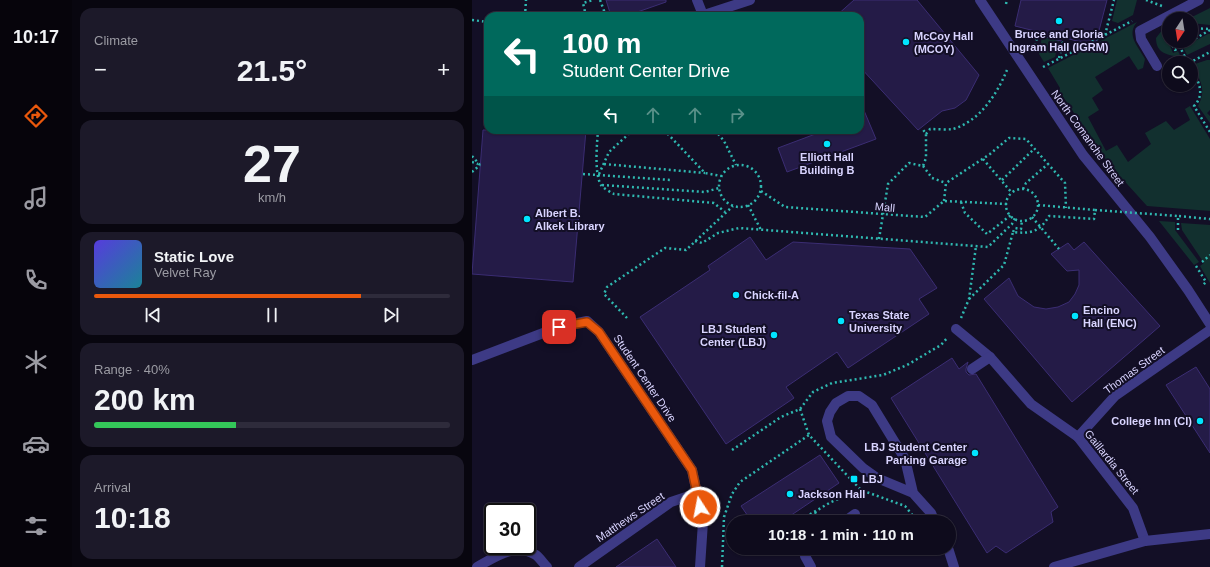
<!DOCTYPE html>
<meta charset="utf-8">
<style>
body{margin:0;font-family:Helvetica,sans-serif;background:#1c1929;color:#f1f3f6;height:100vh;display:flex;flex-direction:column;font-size:15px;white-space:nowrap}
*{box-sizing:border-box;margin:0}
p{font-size:13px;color:#9b9ba3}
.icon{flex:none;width:22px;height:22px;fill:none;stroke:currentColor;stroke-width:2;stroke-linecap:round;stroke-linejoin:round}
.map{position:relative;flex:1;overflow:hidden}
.sheet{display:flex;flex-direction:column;gap:8px;padding:8px;background:#08060f;width:400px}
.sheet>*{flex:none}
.hud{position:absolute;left:12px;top:12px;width:380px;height:122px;border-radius:12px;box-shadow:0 1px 3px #0004,0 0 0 1px #2e2b3b;background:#00695c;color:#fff;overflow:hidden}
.needle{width:26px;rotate:192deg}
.controls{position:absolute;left:690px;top:12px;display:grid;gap:8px}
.controls a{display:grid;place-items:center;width:36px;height:36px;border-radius:50%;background:#0e0b1c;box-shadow:0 1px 3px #0004,0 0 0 1px #2e2b3b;font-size:20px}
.speed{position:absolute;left:12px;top:503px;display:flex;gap:8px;font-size:20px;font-weight:700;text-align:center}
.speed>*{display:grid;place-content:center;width:52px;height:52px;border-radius:50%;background:#0e0b1c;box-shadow:0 1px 3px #0004,0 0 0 1px #2e2b3b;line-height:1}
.speed .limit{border:2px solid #111;border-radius:6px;background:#fff;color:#111}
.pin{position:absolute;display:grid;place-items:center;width:34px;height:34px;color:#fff;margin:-17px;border-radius:8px;box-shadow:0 2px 6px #0006}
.me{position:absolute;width:44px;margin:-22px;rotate:349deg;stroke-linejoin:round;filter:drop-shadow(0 0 3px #0008)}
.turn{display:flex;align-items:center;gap:14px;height:84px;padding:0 12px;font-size:18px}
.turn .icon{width:52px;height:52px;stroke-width:2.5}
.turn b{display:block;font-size:28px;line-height:34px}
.lanes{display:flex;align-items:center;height:38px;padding:0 12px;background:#0003;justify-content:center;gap:20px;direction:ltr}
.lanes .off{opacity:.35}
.big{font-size:30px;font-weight:700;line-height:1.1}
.sheet .widget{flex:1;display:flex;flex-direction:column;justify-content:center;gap:6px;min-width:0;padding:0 14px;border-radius:12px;background:#1c1929}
.sheet .dial{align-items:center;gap:0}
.dial b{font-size:52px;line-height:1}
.song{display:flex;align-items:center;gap:12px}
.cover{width:48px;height:48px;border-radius:6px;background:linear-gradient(135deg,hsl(250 70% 55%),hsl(190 70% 35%))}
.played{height:4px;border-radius:2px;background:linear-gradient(90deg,#ea580c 75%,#2e2b3b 75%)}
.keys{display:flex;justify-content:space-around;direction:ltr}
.heat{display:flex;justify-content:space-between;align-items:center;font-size:22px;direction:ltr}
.charge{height:6px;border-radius:3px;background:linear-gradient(90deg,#34c759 40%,#2e2b3b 0)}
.trip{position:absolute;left:254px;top:515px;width:230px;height:40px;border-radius:20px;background:#0e0b1c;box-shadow:0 1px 3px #0004,0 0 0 1px #2e2b3b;font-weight:700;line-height:40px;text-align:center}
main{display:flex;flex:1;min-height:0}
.tabs{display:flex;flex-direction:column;width:72px;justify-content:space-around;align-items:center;background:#06040b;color:#9b9ba3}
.tabs .icon{width:28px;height:28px}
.tabs .active{color:#ea580c}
.tabs b{font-size:18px;color:#f1f3f6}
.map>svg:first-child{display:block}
.green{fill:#12302f}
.building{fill:#241b47;stroke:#3b2d73}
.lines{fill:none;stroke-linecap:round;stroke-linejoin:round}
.path{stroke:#2fb8b0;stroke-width:2.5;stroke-dasharray:2 3;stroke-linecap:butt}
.minor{stroke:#3d3a85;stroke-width:10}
.path-bridge{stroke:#2fb8b0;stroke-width:2.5;stroke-dasharray:2 3;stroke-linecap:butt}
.route-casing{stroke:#983908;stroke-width:10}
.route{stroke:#ea580c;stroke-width:7}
.poi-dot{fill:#00e5ff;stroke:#130f26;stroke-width:1.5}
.labels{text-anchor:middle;stroke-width:4;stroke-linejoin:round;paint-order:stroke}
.poi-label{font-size:11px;font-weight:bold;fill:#d9d4ff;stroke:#130f26;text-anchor:start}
.street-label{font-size:11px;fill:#d9d4ff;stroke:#130f26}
</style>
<main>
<nav class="tabs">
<b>10:17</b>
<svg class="icon active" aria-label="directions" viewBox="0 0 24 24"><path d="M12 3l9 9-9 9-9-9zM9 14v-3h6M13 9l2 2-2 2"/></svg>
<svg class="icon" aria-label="music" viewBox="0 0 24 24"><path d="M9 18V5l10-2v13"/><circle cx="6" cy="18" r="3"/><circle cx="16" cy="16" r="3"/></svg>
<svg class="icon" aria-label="phone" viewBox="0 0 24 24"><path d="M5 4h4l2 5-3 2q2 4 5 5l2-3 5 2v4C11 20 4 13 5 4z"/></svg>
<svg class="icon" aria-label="climate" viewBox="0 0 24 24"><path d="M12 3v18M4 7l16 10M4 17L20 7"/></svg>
<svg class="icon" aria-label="car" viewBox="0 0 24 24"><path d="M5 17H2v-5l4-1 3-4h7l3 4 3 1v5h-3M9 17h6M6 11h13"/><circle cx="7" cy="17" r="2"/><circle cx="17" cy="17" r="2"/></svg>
<svg class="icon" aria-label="filters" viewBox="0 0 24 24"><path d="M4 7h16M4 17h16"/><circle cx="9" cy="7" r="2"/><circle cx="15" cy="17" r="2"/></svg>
</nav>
<section class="sheet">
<div class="widget"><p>Climate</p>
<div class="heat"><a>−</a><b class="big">21.5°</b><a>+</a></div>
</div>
<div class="widget dial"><b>27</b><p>km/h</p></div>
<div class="widget">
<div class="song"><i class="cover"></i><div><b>Static Love</b><p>Velvet Ray</p></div></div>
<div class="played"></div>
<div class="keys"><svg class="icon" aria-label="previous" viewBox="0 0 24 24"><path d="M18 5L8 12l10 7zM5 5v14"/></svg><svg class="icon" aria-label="pause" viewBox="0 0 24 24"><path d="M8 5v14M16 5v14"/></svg><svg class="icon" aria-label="next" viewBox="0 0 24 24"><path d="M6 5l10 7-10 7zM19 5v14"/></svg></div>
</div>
<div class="widget"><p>Range · 40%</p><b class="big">200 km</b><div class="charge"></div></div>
<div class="widget"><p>Arrival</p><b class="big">10:18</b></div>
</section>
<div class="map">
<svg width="738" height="567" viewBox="0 0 738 567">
<rect width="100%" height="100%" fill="#130f26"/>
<g class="green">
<polygon points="645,0 665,0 661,15 646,23 640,21"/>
<polygon points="738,8 738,25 719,23 719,19 716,19"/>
<path d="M665 22C654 35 666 46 673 59L671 68 666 70 657 56 623 77 631 90 620 98 627 110 616 117 634 151 645 145 656 162 679 144 673 133 694 121 702 130 718 120 713 109 718 106 738 139V211L675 206 637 164 587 91 588 88 576 68Z"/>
<path d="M691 29 701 53 706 51 709 57C696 55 684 54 684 38Z"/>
<polygon points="736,34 738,34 738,44 715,55 711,47"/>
<polygon points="570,36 587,40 583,57 572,62 567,54"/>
<path d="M735 60H738V110L735 113 738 116V123L726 106C735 90 728 79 720 65Z"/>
<polygon points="687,221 703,222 703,230 727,262 722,265"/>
<polygon points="709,223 738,225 738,283 728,266 732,263 710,230"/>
</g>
<g class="building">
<polygon points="134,0 194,0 194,2 154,16 139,16"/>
<polygon points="382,0 445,0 507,75 494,100 483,108 470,111 446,130 388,67 388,16 364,16"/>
<polygon points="549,0 635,0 623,46 590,37 589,41 562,34 563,31 543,26"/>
<polygon points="388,101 404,139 315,172 306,148 354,130 388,130"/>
<polygon points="11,130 114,130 101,282 0,274"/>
<polygon points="278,237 294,260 321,242 438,249 465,288 447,299 457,314 376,368 365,352 314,387 322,398 254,444 168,317 238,270 236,266"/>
<polygon points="612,242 688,326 600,402 512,299 537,278 546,296 562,307 574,309 586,307 597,302 603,294 607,285 607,270 595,271 579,254 596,243 602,250"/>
<polygon points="480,358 487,369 496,362 494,369 494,372 497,375 504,374 586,507 579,512 581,522 534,553 524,546 515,553 419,398"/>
<polygon points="724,367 738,389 738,453 694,385"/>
<polygon points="348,455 367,483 309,522 280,522 269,506"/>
<polygon points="185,539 204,567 144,567"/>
</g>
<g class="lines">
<g class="path">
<polyline points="128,0 134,16"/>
<polyline points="674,0 690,6"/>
<polyline points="534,4 535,0"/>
<polyline points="53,16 54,0"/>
<polyline points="114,16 111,3 121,0"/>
<polyline points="0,20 16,22"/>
<polyline points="719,28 738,29"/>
<polyline points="693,30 697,38"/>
<polyline points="633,35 642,0"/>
<polyline points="698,41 703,50 719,41"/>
<polyline points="705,41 716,63"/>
<polyline points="719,41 738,30"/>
<polyline points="561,50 566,35"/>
<polyline points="587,58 592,38"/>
<polyline points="717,63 738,52"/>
<polyline points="571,67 660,21"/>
<path d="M719 68C726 80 734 94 722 106L738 132"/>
<path d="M126 130C125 144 122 173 129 185 131 188 138 192 142 194L242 203 253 212"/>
<polyline points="192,130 233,173 249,176"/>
<polyline points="243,130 252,141 264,165"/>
<path d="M454 134 458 129C465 129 474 130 481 129 508 121 525 94 535 70"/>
<polyline points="0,156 8,165"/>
<polyline points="511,159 540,193"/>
<polyline points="0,162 6,164"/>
<polyline points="132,164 233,173"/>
<circle cx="268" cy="186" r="21"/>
<polyline points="451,166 460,178 474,183"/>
<polyline points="0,172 8,165"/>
<polyline points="111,174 199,180"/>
<polyline points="127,174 137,152 161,130"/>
<polyline points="530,180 562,149"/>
<polyline points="130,185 233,192 247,188"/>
<polyline points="551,189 554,183 576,164 593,183 594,208"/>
<circle cx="550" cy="205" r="16"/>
<polyline points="289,191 313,207 453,217 472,201 535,204"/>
<polyline points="472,201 474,183 518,154 537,138 554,139 576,164"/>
<polyline points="489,202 493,213 515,234 539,215"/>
<polyline points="276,205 289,230"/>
<polyline points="560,217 587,249"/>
<polyline points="706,230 706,216 738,219"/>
<polyline points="541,232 543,228 549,229 550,220"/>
<polyline points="407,239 416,184 437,163 451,166 454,158 454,134 450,128"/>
<polyline points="223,241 230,243 246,233 267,228 516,247 540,224 543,218"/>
<polyline points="730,262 738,255"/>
<polyline points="724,266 734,282 731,285"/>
<path d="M497 299 532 265 541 232C558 234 568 232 577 216L622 219 623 210 566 205"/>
<polyline points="155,318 132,294 135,287 193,248 214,250 261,206"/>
<polyline points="489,318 497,299 504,246"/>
<polyline points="328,409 337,435 389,490 433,506 446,522"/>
<polyline points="260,450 309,417 328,409 341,392 360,383 411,375 435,365 469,345 476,337"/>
<polyline points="343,512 349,522"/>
<polyline points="325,522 359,502 389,490"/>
<polyline points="250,567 252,517 260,494 268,482 337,435"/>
</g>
<g class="minor">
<polyline points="225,0 231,15"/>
<polyline points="508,0 611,155 678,237 716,290 738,324"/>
<polyline points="229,16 278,0"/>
<polyline points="685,66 669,39 668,31 727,0"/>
<polyline points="484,329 518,357 559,404 606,437 661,508 673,541"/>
<polyline points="0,360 87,327 115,321 127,332 220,470 231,522 228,567"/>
<polyline points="500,369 518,357"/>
<polyline points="606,437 643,396 738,330"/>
<polyline points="441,493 433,459 400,405 387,396 376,396 364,403 358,412 355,421 359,437 391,468 405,478 441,493 459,513 463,522"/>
<polyline points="372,522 383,514"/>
<polyline points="336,548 333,556 339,567"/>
<polyline points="476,548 482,567"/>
<path d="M5 567C23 557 43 542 64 555 68 558 71 563 75 567"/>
<polyline points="107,567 199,502 226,493"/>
<polyline points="582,567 673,541 738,534"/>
</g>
<polyline class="path-bridge" points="623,210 706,216"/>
</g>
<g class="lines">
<defs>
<polyline id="route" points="87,327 115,322 127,332 220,470 228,507"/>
</defs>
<use href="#route" class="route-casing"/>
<use href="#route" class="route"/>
</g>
<g class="poi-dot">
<circle cx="587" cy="21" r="4"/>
<circle cx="434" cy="42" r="4"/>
<circle cx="355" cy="144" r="4"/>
<circle cx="55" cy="219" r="4"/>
<circle cx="264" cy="295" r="4"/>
<circle cx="603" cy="316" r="4"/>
<circle cx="369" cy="321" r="4"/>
<circle cx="302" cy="335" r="4"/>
<circle cx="728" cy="421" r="4"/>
<circle cx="503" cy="453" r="4"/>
<rect x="378" y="475" width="8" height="8" rx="2"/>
<circle cx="318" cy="494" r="4"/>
</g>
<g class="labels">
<g class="poi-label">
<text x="587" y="38" text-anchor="middle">Bruce and Gloria<tspan x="587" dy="13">Ingram Hall (IGRM)</tspan></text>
<text x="442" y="40">McCoy Hall<tspan x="442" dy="13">(MCOY)</tspan></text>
<text x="355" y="161" text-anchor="middle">Elliott Hall<tspan x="355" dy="13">Building B</tspan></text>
<text x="63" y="217">Albert B.<tspan x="63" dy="13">Alkek Library</tspan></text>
<text x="272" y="299">Chick-fil-A</text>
<text x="611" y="314">Encino<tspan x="611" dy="13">Hall (ENC)</tspan></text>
<text x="377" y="319">Texas State<tspan x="377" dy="13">University</tspan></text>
<text x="294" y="333" text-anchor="end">LBJ Student<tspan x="294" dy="13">Center (LBJ)</tspan></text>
<text x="720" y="425" text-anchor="end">College Inn (CI)</text>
<text x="495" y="451" text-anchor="end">LBJ Student Center<tspan x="495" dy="13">Parking Garage</tspan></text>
<text x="390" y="483">LBJ</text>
<text x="326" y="498">Jackson Hall</text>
</g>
<g class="street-label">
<text transform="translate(616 138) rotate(54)" y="4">North Comanche Street</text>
<text transform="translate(413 207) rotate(5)" y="4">Mall</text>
<text transform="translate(662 370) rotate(-36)" y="4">Thomas Street</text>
<text transform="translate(173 378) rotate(56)" y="4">Student Center Drive</text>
<text transform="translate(640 462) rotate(51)" y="4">Gaillardia Street</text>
<text transform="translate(158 517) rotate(-34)" y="4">Matthews Street</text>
</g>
</g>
</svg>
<div class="controls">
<a><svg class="needle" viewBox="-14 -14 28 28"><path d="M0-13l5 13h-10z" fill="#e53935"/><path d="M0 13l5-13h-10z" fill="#9b9ba3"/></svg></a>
<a><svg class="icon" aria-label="search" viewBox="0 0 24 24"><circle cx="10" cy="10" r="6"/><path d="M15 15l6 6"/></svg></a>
</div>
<div class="speed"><div class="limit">30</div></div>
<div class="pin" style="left:87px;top:327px;background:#d93025"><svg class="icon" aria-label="arrive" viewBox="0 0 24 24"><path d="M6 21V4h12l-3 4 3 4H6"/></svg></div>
<svg class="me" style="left:228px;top:507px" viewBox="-20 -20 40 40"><circle r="17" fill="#ea580c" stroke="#fff" stroke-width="3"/><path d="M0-11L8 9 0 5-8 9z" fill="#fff"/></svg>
<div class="trip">10:18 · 1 min · 110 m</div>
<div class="hud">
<div class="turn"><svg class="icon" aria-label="left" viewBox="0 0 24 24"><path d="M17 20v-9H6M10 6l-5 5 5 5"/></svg><div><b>100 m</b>Student Center Drive</div></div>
<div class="lanes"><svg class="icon" aria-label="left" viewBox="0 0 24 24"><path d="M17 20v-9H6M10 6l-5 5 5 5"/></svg><svg class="icon off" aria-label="ahead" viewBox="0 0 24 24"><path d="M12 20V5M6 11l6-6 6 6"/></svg><svg class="icon off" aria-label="ahead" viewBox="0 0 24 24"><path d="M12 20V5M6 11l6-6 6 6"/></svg><svg class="icon off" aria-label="right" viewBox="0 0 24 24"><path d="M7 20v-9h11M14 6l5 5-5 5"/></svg></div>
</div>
</div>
</main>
